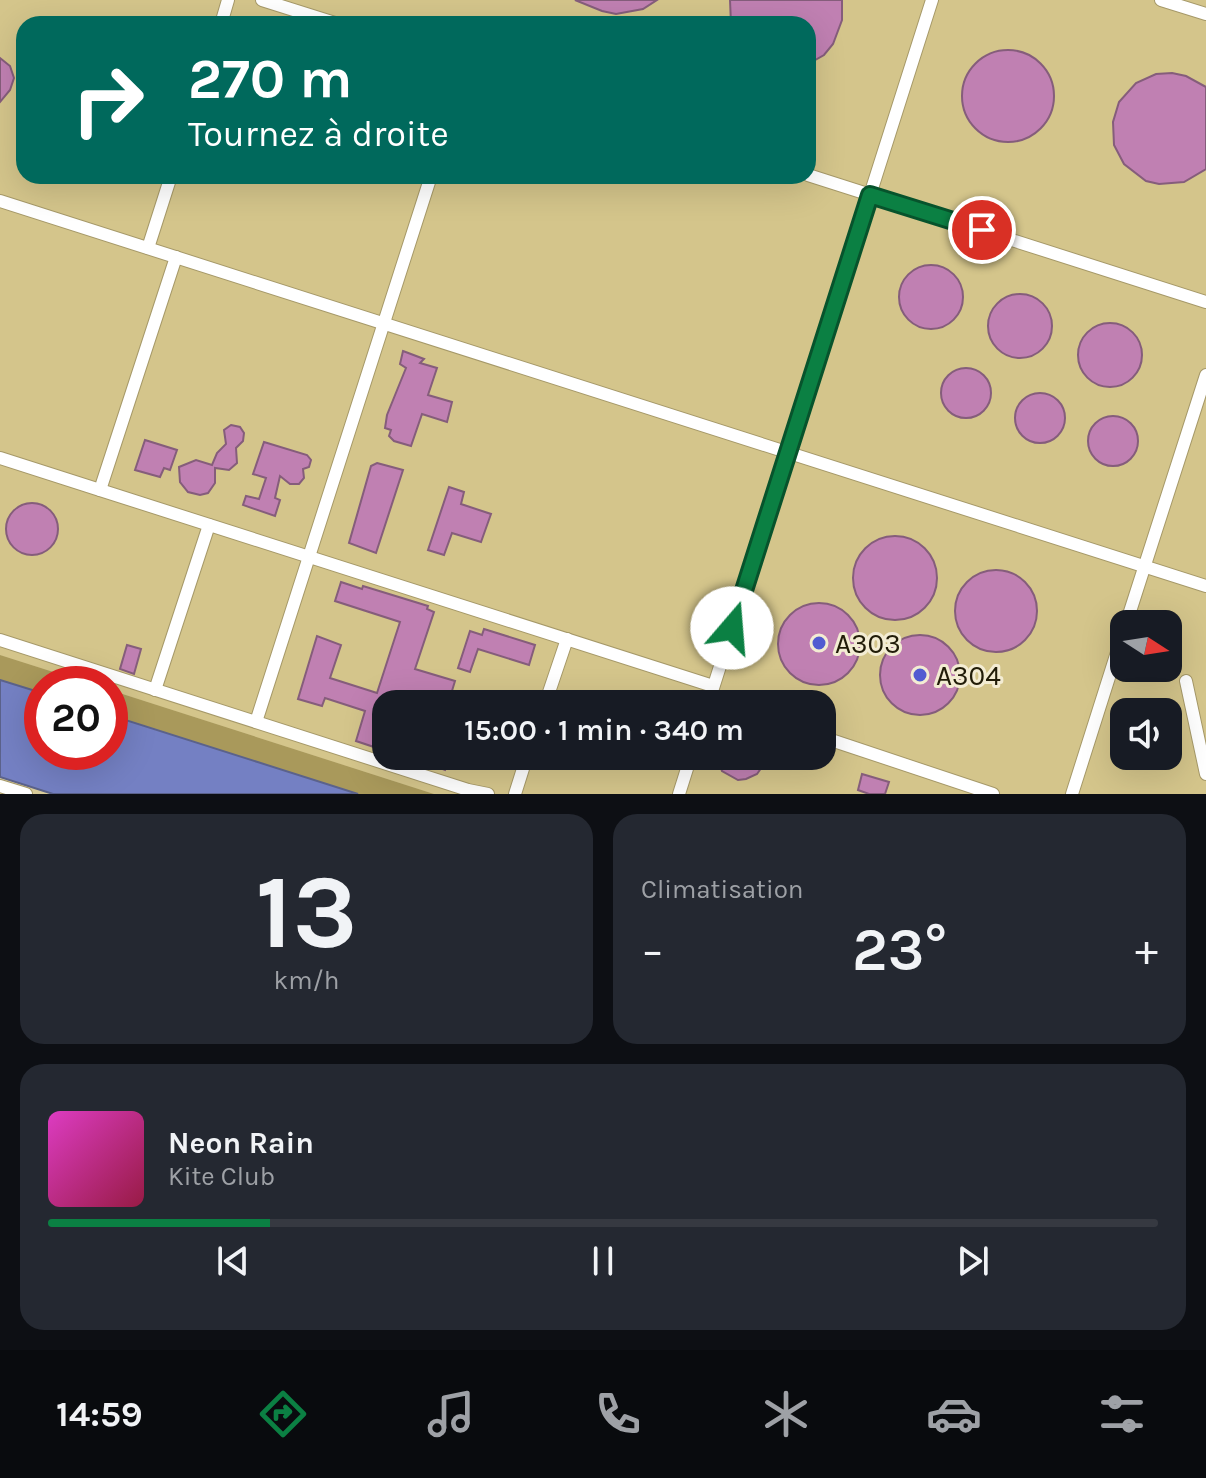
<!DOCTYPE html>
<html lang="fr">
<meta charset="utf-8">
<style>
body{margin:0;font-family:Karla,sans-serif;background:#242831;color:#f1f3f6;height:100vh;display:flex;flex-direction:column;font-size:30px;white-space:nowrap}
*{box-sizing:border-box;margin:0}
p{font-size:26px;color:#9ea1a6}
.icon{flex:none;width:44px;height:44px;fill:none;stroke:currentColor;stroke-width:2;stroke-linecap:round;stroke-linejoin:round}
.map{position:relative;height:794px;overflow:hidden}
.details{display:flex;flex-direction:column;gap:20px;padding:20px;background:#0d0f14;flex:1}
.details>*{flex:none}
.top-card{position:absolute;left:16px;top:16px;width:800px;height:168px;border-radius:24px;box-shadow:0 8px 32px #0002;background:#00695c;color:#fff;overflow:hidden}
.needle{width:52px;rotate:102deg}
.tools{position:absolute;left:1110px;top:610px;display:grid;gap:16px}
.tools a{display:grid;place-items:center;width:72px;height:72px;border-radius:16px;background:#171b24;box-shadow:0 8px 32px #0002;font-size:40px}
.speed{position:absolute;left:24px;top:666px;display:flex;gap:16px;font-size:40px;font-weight:700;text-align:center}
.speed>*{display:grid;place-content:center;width:104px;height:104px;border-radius:50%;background:#171b24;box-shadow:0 8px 32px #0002;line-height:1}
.speed .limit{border:12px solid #d22;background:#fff;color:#111}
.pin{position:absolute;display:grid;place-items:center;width:68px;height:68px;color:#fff;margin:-34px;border:4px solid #fff;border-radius:50%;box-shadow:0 2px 8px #0007}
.me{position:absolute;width:88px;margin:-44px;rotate:18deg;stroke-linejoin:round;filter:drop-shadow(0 0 6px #0008)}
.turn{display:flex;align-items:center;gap:28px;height:168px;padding:0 40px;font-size:36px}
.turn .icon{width:104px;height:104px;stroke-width:2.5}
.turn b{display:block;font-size:56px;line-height:68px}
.big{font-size:60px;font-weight:600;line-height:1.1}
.details .card{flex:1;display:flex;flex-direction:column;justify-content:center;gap:12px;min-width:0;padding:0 28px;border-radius:24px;background:#242831}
.details .dial{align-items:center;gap:0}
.dial b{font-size:104px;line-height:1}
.song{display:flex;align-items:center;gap:24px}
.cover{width:96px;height:96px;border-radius:12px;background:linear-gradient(135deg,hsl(310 70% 55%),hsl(340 70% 35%))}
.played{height:8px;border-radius:4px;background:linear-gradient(90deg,#0b8043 20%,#363941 20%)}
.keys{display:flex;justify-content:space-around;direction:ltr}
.heat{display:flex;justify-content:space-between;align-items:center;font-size:44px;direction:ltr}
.details .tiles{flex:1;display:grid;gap:20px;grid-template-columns:1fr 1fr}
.card:last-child{grid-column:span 2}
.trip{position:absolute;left:372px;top:690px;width:464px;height:80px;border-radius:24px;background:#171b24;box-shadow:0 8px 32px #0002;font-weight:600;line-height:80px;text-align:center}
.menu{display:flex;height:128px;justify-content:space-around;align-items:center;background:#090b0e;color:#9ea1a6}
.menu .icon{width:56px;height:56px}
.menu .active{color:#0b8043}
.menu b{font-size:36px;color:#f1f3f6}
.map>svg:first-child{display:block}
.built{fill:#d4c58b;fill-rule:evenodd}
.green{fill:#a9995b}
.water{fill:#7480c3;stroke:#5b628b;stroke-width:2}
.building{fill:#c080b2;stroke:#855d7b;stroke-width:2}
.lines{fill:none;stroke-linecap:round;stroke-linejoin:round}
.minor-casing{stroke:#a69969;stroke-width:14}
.minor{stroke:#fff;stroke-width:12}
.route-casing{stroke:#07532c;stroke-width:20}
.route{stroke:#0b8043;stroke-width:14}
.poi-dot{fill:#525bd1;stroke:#f3ecd3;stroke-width:3}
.labels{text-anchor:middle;stroke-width:6;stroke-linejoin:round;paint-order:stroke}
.poi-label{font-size:28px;fill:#211c08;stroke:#f3ecd3;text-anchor:start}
</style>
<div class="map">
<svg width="1206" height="794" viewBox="0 0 1206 794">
<rect width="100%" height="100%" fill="#d9cc9a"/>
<path class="built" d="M0 0H1206V794H434L110 690V684H91L0 655ZM24 24H808V176H24ZM1124 624H1168V668H1124ZM386 704H822V756H386ZM1124 712H1168V756H1124Z"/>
<g class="green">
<polygon points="0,655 91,684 42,684 42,693 0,680"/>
<polygon points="110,690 434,794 358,794 110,715"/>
</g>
<polygon class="water" points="0,680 42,693 42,752 110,752 110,715 358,794 53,794 0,777"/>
<g class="building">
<polygon points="575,0 657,0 643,9 616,14 602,11"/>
<polygon points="730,0 842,0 842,20 833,44 824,55 808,64 808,24 731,24"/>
<circle cx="1008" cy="96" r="46"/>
<polygon points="0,58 10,66 14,78 10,90 0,102"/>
<polygon points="1172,73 1186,76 1206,87 1206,169 1184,182 1159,184 1146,181 1124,164 1114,145 1113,122 1119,102 1136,83 1156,74"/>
<circle cx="931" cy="297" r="32"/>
<circle cx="1020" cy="326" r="32"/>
<circle cx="1110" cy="355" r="32"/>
<polygon points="403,351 424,359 420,363 437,368 428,395 452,402 447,422 422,414 411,446 394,441 389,436 391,430 385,428 387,415 406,368 400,364"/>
<circle cx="966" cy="393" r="25"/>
<circle cx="1040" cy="418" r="25"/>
<circle cx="1113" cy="441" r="25"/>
<polygon points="231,425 240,427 244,433 243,441 236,448 237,463 229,470 215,468 215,483 208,493 200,495 188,492 180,482 179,467 196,460 212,465 217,453 226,444 224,430"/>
<polygon points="145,440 177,450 170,470 164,468 160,477 135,470"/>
<polygon points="264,442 307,455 311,460 309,467 303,469 304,478 299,484 290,484 280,476 275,498 280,500 275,516 243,505 246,496 259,499 266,478 253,474"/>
<polygon points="377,463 403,470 376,553 349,543 371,466"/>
<polygon points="449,487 464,492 461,504 491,514 481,542 452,533 444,555 428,550"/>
<circle cx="32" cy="529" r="26"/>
<circle cx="895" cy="578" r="42"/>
<circle cx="996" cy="611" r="41"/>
<polygon points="341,582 362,589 363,586 428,606 427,609 434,612 415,669 455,681 448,704 386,704 386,751 356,741 365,711 325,698 322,706 298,699 317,636 341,645 330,678 377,693 400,622 335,601"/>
<circle cx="819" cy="644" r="41"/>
<polygon points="484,629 535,645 529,665 478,649 470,672 458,668 470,631 482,635"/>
<circle cx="920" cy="675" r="40"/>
<polygon points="127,645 141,649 134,674 120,669"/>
<polygon points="408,756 449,756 445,770"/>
<polygon points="717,756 766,756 764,764 757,774 746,779 738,780 722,771"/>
<polygon points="862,774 889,782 885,794 869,794 858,790"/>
</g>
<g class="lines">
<defs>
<g id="minor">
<polyline points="262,0 338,24"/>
<polyline points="1161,0 1206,14"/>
<polyline points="221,24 228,0"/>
<polyline points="808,175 1206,302"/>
<polyline points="0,201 1206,586"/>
<polyline points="148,248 171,176"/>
<polyline points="0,458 100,490 176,257"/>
<polyline points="100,490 713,686"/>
<polyline points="1126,624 1206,375"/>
<polyline points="0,640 468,790 488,794"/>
<polyline points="1186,681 1206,774"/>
<polyline points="155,690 209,525"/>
<polyline points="710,697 729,704"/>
<polyline points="545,704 567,639"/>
<polyline points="708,704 932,0"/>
<polyline points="256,722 431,176"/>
<polyline points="822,737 993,794"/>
<polyline points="0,786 26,794"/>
<polyline points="515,794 527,756"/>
<polyline points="679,794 691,756"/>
<polyline points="1072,794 1124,630"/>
</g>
</defs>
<use href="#minor" class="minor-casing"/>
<use href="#minor" class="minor"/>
</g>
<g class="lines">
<defs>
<polyline id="route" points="732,628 870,195 982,230"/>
</defs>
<use href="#route" class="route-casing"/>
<use href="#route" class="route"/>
</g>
<g class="poi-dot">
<circle cx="819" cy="643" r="8"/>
<circle cx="920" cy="675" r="8"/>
</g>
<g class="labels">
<g class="poi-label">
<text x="835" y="653">A303</text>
<text x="936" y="685">A304</text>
</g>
</g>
</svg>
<div class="tools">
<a><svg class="needle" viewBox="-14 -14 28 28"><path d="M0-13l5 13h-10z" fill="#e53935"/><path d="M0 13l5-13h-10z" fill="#9ea1a6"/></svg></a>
<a><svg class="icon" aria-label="sound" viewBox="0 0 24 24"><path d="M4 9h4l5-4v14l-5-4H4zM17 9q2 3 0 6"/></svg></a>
</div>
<div class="speed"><div class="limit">20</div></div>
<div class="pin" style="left:982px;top:230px;background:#d93025"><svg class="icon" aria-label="arrive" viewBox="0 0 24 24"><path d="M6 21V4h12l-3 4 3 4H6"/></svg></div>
<svg class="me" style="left:732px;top:628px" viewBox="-20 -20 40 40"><circle r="19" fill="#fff"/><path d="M0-13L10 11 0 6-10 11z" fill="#0b8043"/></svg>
<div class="trip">15:00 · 1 min · 340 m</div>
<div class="top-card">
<div class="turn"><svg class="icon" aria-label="right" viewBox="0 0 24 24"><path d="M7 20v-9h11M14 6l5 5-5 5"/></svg><div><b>270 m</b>Tournez à droite</div></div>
</div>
</div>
<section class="details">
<div class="tiles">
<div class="card dial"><b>13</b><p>km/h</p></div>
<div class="card"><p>Climatisation</p>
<div class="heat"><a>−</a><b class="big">23°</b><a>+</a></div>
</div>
<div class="card">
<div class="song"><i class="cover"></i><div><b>Neon Rain</b><p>Kite Club</p></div></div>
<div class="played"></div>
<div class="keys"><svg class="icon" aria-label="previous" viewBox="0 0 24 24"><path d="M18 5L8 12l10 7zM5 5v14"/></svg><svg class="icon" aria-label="pause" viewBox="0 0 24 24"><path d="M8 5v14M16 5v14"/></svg><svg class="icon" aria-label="next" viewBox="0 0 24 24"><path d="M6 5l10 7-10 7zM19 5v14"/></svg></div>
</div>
</div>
</section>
<nav class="menu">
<b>14:59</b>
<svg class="icon active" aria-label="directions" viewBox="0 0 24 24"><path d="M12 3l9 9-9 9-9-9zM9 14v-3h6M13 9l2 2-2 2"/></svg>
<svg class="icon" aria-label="music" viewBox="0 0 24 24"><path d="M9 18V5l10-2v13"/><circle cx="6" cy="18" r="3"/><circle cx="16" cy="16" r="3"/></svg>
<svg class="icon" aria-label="phone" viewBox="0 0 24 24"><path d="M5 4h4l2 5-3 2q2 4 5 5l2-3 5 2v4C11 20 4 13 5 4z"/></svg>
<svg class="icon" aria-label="climate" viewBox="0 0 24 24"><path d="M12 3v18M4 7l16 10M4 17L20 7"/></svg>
<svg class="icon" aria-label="car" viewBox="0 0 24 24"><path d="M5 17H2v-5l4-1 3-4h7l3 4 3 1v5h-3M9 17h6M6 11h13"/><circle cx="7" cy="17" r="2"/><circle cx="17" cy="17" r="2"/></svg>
<svg class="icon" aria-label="filters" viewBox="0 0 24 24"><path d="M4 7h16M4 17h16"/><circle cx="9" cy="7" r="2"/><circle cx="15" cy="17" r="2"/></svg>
</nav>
